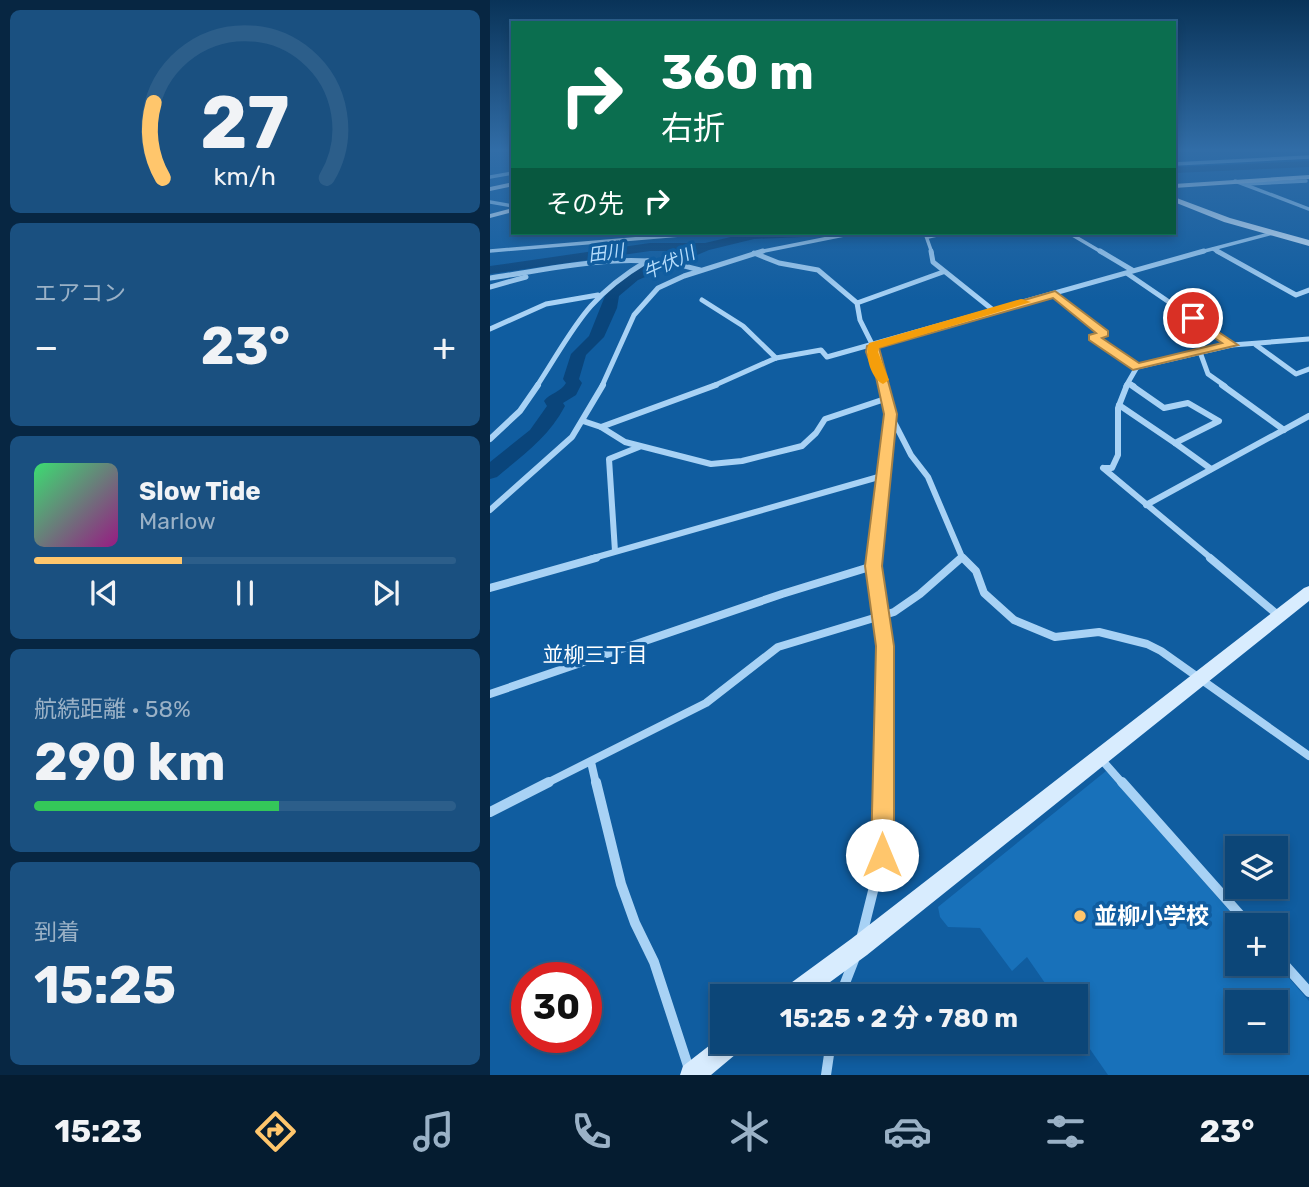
<!DOCTYPE html>
<html lang="ja">
<meta charset="utf-8">
<style>
body{margin:0;font-family:Rubik,"Noto Sans JP",sans-serif;background:#1a5080;color:#f1f3f6;height:100vh;display:flex;flex-direction:column;font-size:26px;white-space:nowrap}
*{box-sizing:border-box;margin:0}
p{font-size:23px;color:#9ab1c6}
.icon{flex:none;width:38px;height:38px;fill:none;stroke:currentColor;stroke-width:2;stroke-linecap:round;stroke-linejoin:round}
.map{position:relative;flex:1;overflow:hidden}
.details{display:flex;flex-direction:column;gap:10px;padding:10px;background:#072642;width:490px}
.details>*{flex:none}
.hud{position:absolute;left:21px;top:21px;width:665px;height:214px;border-radius:0px;box-shadow:0 4px 10px #0003,0 0 0 2px #2c5e8a;background:#0b6e4f;color:#fff;overflow:hidden}
.tools{position:absolute;left:735px;top:836px;display:grid;gap:14px}
.tools a{display:grid;place-items:center;width:63px;height:63px;border-radius:0px;background:#0c4678;box-shadow:0 4px 10px #0003,0 0 0 2px #2c5e8a;font-size:35px}
.speed{position:absolute;left:21px;top:962px;display:flex;gap:14px;font-size:35px;font-weight:700;text-align:center}
.speed>*{display:grid;place-content:center;width:91px;height:91px;border-radius:50%;background:#0c4678;box-shadow:0 4px 10px #0003,0 0 0 2px #2c5e8a;line-height:1}
.speed .limit{border:10px solid #d22;background:#fff;color:#111}
.pin{position:absolute;display:grid;place-items:center;width:60px;height:60px;color:#fff;margin:-30px;border:4px solid #fff;border-radius:50%;box-shadow:0 2px 7px #0007}
.me{position:absolute;width:77px;margin:-38px;rotate:0deg;stroke-linejoin:round;filter:drop-shadow(0 0 5px #0008)}
.turn{display:flex;align-items:center;gap:24px;height:147px;padding:0 35px;font-size:32px}
.turn .icon{width:91px;height:91px;stroke-width:2.5}
.turn b{display:block;font-size:49px;line-height:60px}
.then{display:flex;align-items:center;height:66px;padding:0 35px;background:#0003;gap:14px;font-size:26px}
.big{font-size:52px;font-weight:700;line-height:1.1}
.details .tile{flex:1;display:flex;flex-direction:column;justify-content:center;gap:10px;min-width:0;padding:0 24px;border-radius:10px;background:#1a5080}
.details .dial{align-items:center;gap:0}
.dial svg{height:182px;overflow:visible;fill:none;stroke:#2c5e8a;stroke-width:7;stroke-linecap:round;text-anchor:middle}
.dial text{fill:#f1f3f6;stroke:none}
.song{display:flex;align-items:center;gap:21px}
.cover{width:84px;height:84px;border-radius:10px;background:linear-gradient(135deg,hsl(140 70% 55%),hsl(310 70% 35%))}
.played{height:7px;border-radius:4px;background:linear-gradient(90deg,#ffc66c 35%,#2c5e8a 35%)}
.keys{display:flex;justify-content:space-around;direction:ltr}
.heat{display:flex;justify-content:space-between;align-items:center;font-size:38px;direction:ltr}
.charge{height:10px;border-radius:5px;background:linear-gradient(90deg,#34c759 58%,#2c5e8a 0)}
.trip{position:absolute;left:220px;top:984px;width:378px;height:70px;border-radius:0px;background:#0c4678;box-shadow:0 4px 10px #0003,0 0 0 2px #2c5e8a;font-weight:700;line-height:70px;text-align:center}
.menu{display:flex;height:112px;justify-content:space-around;align-items:center;background:#051c30;color:#9ab1c6}
.menu .icon{width:49px;height:49px}
.menu .active{color:#ffc66c}
.menu b{font-size:32px;color:#f1f3f6}
main{display:flex;flex:1;min-height:0}
.map>svg:first-child{display:block}
.green{fill:#1871ba;fill-rule:evenodd}
.lines{fill:none;stroke-linecap:round;stroke-linejoin:round}
.river{fill:#0a457b;fill-rule:evenodd}
.street-far4{stroke:#a8d2f5;stroke-width:3.5}
.street-far3{stroke:#a8d2f5;stroke-width:5}
.street-far2{stroke:#a8d2f5;stroke-width:6}
.street-far1{stroke:#a8d2f5;stroke-width:8}
.street{stroke:#a8d2f5;stroke-width:10}
.secondary{fill:#d8ecfe;fill-rule:evenodd}
.route{fill:#ffc66c;stroke:#a68146;stroke-width:2}
.slow{fill:#f59e0b}
.poi-dot{fill:#ffc66c;stroke:#105da0;stroke-width:2.5}
.labels{text-anchor:middle;stroke-width:7;stroke-linejoin:round;paint-order:stroke}
.far-water-label{font-size:18px;font-style:italic;fill:#b5dcfb;stroke:#105da0}
.neighbourhood-label{font-size:21px;fill:#fff;stroke:#105da0}
.near-poi-label{font-size:23px;font-weight:bold;fill:#fff;stroke:#105da0;text-anchor:start}
</style>
<main>
<section class="details">
<div class="tile dial"><svg viewBox="0 0 100 80">
<path d="M14 69A42 42 0 1 1 86 69"/>
<path d="M14 69A42 42 0 0 1 10 36" stroke="#ffc66c"/>
<text x="50" y="56" font-size="32" font-weight="700">27</text>
<text x="50" y="72" font-size="11">km/h</text>
</svg></div>
<div class="tile"><p>エアコン</p>
<div class="heat"><a>−</a><b class="big">23°</b><a>+</a></div>
</div>
<div class="tile">
<div class="song"><i class="cover"></i><div><b>Slow Tide</b><p>Marlow</p></div></div>
<div class="played"></div>
<div class="keys"><svg class="icon" aria-label="previous" viewBox="0 0 24 24"><path d="M18 5L8 12l10 7zM5 5v14"/></svg><svg class="icon" aria-label="pause" viewBox="0 0 24 24"><path d="M8 5v14M16 5v14"/></svg><svg class="icon" aria-label="next" viewBox="0 0 24 24"><path d="M6 5l10 7-10 7zM19 5v14"/></svg></div>
</div>
<div class="tile"><p>航続距離 · 58%</p><b class="big">290 km</b><div class="charge"></div></div>
<div class="tile"><p>到着</p><b class="big">15:25</b></div>
</section>
<div class="map">
<svg width="819" height="1075" viewBox="0 0 819 1075">
<rect width="100%" height="100%" fill="#105da0"/>
<path class="green" d="M616 771 753 926H747V964L786 963 819 1001V1075H618L586 1029V996H564L537 957 522 971 490 928 458 927 450 917 448 907ZM747 1003H786V1041H747Z"/>
<g class="lines">
<g class="river">
<polygon points="819,161 819,167 684,173 684,167"/>
<path d="M258 233H320L314 237 264 239 219 250 148 280 129 296 127 308 114 337 96 355 89 379 92 383 86 395 73 403 75 406C59 437 33 455 7 477L0 479V462L40 430 57 406 54 401C60 393 71 392 76 383L73 379 81 354 99 336 115 296 126 283 153 266 195 251H160L0 274V266L160 243H215Z"/>
</g>
<g class="street-far4">
<polyline points="684,164 819,157"/>
<polyline points="0,177 23,173"/>
<polyline points="745,181 819,209"/>
<polyline points="757,184 816,181"/>
<polyline points="0,202 23,206"/>
<polyline points="435,233 442,253"/>
<polyline points="579,233 613,253"/>
<polyline points="438,237 456,233"/>
<polyline points="723,249 730,253"/>
<polyline points="0,251 214,233"/>
<polyline points="264,253 364,233"/>
<polyline points="707,253 783,233"/>
</g>
<g class="street-far3">
<polyline points="441,251 443,262 503,310"/>
<polyline points="610,251 642,270"/>
<polyline points="727,251 806,295 819,290"/>
<polyline points="264,253 289,263 328,270 367,303 370,320 383,346 382,353 394,386"/>
<polyline points="638,274 742,345 819,339"/>
<path d="M0 278C69 268 142 249 210 270"/>
<polyline points="0,287 36,277"/>
<polyline points="565,294 614,334 603,338 647,367"/>
<polyline points="212,300 253,326 286,358"/>
<polyline points="367,303 453,272"/>
<polyline points="0,329 56,304 108,295"/>
<polyline points="766,345 806,374 819,369"/>
<polyline points="710,352 718,374 735,386"/>
<polyline points="639,383 644,386"/>
<path d="M47 386C84 329 95 298 157 261"/>
<polyline points="112,386 144,315 168,288 194,276 273,251"/>
<polyline points="223,386 286,358 331,350 337,357 714,251"/>
<polyline points="636,386 647,367 742,345"/>
</g>
<g class="street-far2">
<polyline points="641,385 674,408 698,403 729,421 685,443 721,469"/>
<polyline points="732,385 794,430"/>
<polyline points="629,405 685,443"/>
<polyline points="402,418 421,455 438,477 472,557"/>
<polyline points="93,421 111,427 135,442 221,464 252,461 312,446 326,433 335,419 398,398"/>
<polyline points="111,427 226,385"/>
<polyline points="0,439 30,411 48,385"/>
<polyline points="613,468 722,559"/>
<polyline points="614,468 622,468 628,455 628,408 637,385"/>
<polyline points="656,505 819,416"/>
<polyline points="0,510 82,437 113,385"/>
<polyline points="125,551 119,459 149,447"/>
<polyline points="100,559 392,476"/>
<polyline points="384,559 401,414 394,385"/>
<polyline points="469,559 472,557 474,559"/>
</g>
<g class="street-far1">
<polyline points="384,558 395,646 393,784"/>
<polyline points="473,558 486,571 494,593 524,620 565,637 609,632 657,644 671,651 819,756"/>
<polyline points="720,558 789,616"/>
<polyline points="0,588 106,558"/>
<polyline points="0,694 292,594 383,566"/>
<polyline points="611,759 633,784"/>
<polyline points="101,762 106,784"/>
<polyline points="55,784 216,703 288,647 404,612 430,594 471,558"/>
</g>
<g class="street">
<polyline points="106,782 131,884 145,923 164,962 201,1075"/>
<polyline points="632,782 760,926"/>
<polyline points="0,812 59,782"/>
<polyline points="372,935 392,855 393,782"/>
<polyline points="786,955 819,992"/>
<polyline points="350,996 364,960"/>
<polyline points="336,1075 341,1041"/>
</g>
<g class="secondary">
<polygon points="819,175 819,179 684,188 684,184"/>
<polygon points="23,182 23,186 0,191 0,187"/>
<polygon points="684,197 740,218 819,240 819,246 734,222 684,202"/>
<polygon points="23,208 23,212 0,218 0,214"/>
<polygon points="819,586 819,601 377,955 321,996 291,996 294,988 361,939 814,588"/>
<polygon points="233,1035 233,1041 256,1041 252,1049 221,1075 190,1075 193,1066"/>
</g>
</g>
<linearGradient id="sky" x2="0" y2="1"><stop stop-color="#093358"/><stop offset="0.5" stop-color="#316da7"/><stop offset="1" stop-color="#316da7" stop-opacity="0"/></linearGradient>
<rect width="819" height="300" fill="url(#sky)"/>
<polygon class="route" points="565,291 618,331 618,336 612,338 649,363 732,343 699,321 699,316 703,315 748,345 643,370 599,340 599,335 606,333 563,298 389,348 407,414 392,566 404,646 404,855 400,863 392,866 384,863 381,855 386,646 375,566 394,414 386,377 376,352 377,346"/>
<path class="slow" d="M531 299 541 302 389 348 388 352 399 380 393 384C381 379 374 354 379 343Z"/>
<circle class="poi-dot" cx="590" cy="916" r="7"/>
<g class="labels">
<g class="far-water-label">
<text transform="translate(116 253) rotate(-8)" y="6">田川</text>
<text transform="translate(179 263) rotate(-24)" y="6">牛伏川</text>
</g>
<g class="neighbourhood-label">
<text x="105" y="662">並柳三丁目</text>
</g>
<g class="near-poi-label">
<text x="604" y="924">並柳小学校</text>
</g>
</g>
</svg>
<div class="tools">
<a><svg class="icon" aria-label="layers" viewBox="0 0 24 24"><path d="M12 4l9 5-9 5-9-5zM3 14l9 5 9-5"/></svg></a>
<a>+</a>
<a>−</a>
</div>
<div class="speed"><div class="limit">30</div></div>
<div class="pin" style="left:703px;top:318px;background:#d93025"><svg class="icon" aria-label="arrive" viewBox="0 0 24 24"><path d="M6 21V4h12l-3 4 3 4H6"/></svg></div>
<svg class="me" style="left:392px;top:855px" viewBox="-20 -20 40 40"><circle r="19" fill="#fff"/><path d="M0-13L10 11 0 6-10 11z" fill="#ffc66c"/></svg>
<div class="trip">15:25 · 2 分 · 780 m</div>
<div class="hud">
<div class="turn"><svg class="icon" aria-label="right" viewBox="0 0 24 24"><path d="M7 20v-9h11M14 6l5 5-5 5"/></svg><div><b>360 m</b>右折</div></div>
<div class="then">その先<svg class="icon" aria-label="right" viewBox="0 0 24 24"><path d="M7 20v-9h11M14 6l5 5-5 5"/></svg></div>
</div>
</div>
</main>
<nav class="menu">
<b>15:23</b>
<svg class="icon active" aria-label="directions" viewBox="0 0 24 24"><path d="M12 3l9 9-9 9-9-9zM9 14v-3h6M13 9l2 2-2 2"/></svg>
<svg class="icon" aria-label="music" viewBox="0 0 24 24"><path d="M9 18V5l10-2v13"/><circle cx="6" cy="18" r="3"/><circle cx="16" cy="16" r="3"/></svg>
<svg class="icon" aria-label="phone" viewBox="0 0 24 24"><path d="M5 4h4l2 5-3 2q2 4 5 5l2-3 5 2v4C11 20 4 13 5 4z"/></svg>
<svg class="icon" aria-label="climate" viewBox="0 0 24 24"><path d="M12 3v18M4 7l16 10M4 17L20 7"/></svg>
<svg class="icon" aria-label="car" viewBox="0 0 24 24"><path d="M5 17H2v-5l4-1 3-4h7l3 4 3 1v5h-3M9 17h6M6 11h13"/><circle cx="7" cy="17" r="2"/><circle cx="17" cy="17" r="2"/></svg>
<svg class="icon" aria-label="filters" viewBox="0 0 24 24"><path d="M4 7h16M4 17h16"/><circle cx="9" cy="7" r="2"/><circle cx="15" cy="17" r="2"/></svg>
<b>23°</b>
</nav>
